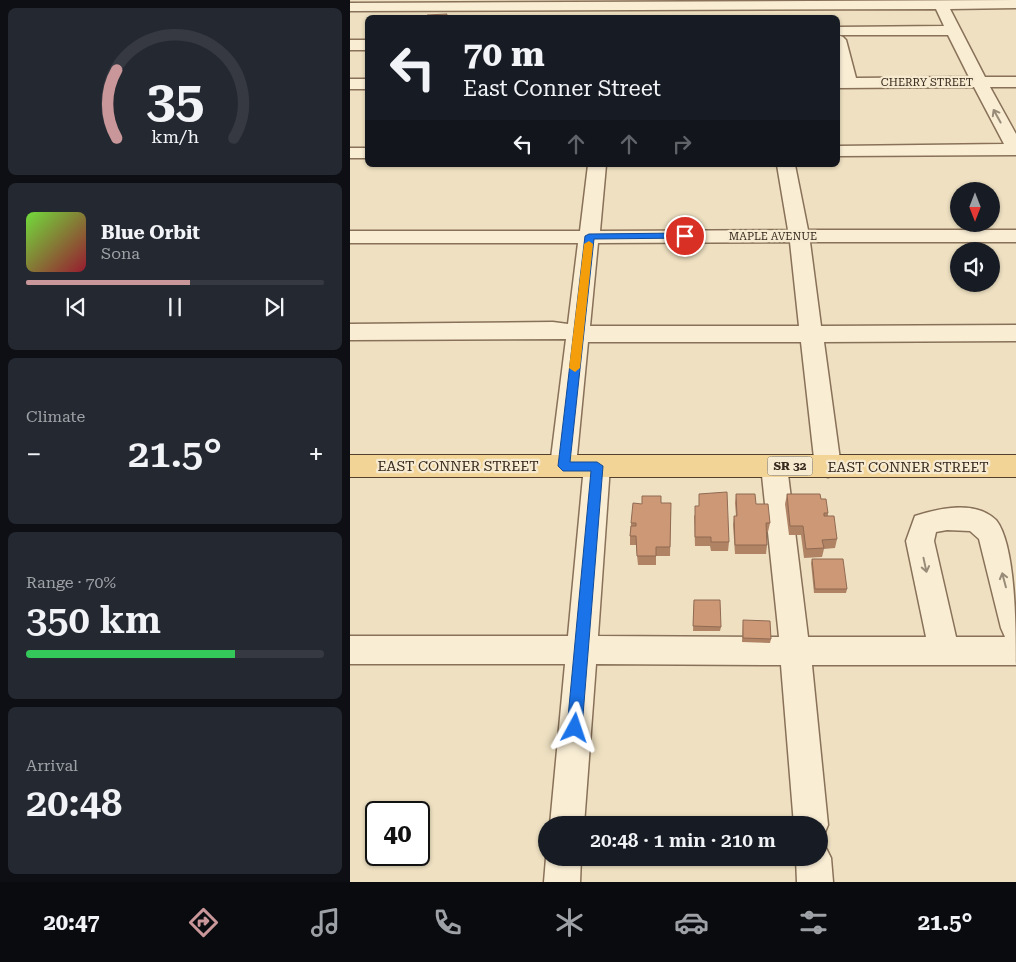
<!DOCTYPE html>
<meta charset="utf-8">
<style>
body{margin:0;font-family:"Roboto Serif",serif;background:#242831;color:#f1f3f6;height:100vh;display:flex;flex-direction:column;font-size:19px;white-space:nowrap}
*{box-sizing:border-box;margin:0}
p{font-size:16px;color:#9ea1a6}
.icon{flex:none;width:28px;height:28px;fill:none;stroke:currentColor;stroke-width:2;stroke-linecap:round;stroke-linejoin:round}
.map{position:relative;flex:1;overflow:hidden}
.side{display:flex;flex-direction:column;gap:8px;padding:8px;background:#0d0f14;width:350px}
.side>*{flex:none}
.top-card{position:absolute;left:15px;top:15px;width:475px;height:152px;border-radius:8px;box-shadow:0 1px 4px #0004;background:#171b24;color:#f1f3f6;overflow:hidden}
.needle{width:32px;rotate:180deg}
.fabs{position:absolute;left:600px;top:182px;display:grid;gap:10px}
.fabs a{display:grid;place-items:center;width:50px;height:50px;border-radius:50%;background:#171b24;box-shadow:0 1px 4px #0004;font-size:25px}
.speed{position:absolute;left:15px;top:801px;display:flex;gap:10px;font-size:25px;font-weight:700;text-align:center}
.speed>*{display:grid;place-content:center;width:65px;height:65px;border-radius:50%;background:#171b24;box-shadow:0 1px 4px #0004;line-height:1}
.speed .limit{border:2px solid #111;border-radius:8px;background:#fff;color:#111}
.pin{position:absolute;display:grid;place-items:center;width:42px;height:42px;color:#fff;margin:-21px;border:2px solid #fff;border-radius:50%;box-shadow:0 1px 5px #0007}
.me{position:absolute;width:55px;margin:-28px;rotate:5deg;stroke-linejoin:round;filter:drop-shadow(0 0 4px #0008)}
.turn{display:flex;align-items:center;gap:18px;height:105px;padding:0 15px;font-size:22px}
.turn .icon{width:65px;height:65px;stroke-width:2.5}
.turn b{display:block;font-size:35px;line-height:42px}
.lanes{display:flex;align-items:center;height:48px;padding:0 15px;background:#0003;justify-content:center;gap:25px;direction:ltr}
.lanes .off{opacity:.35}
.big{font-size:38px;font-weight:600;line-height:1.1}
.side .tile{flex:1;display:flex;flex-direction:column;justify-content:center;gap:8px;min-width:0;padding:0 18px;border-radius:8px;background:#242831}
.side .dial{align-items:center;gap:0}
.dial svg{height:130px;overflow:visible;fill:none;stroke:#363941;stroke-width:7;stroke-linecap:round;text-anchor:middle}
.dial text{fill:#f1f3f6;stroke:none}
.song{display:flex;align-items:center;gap:15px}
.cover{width:60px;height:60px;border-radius:8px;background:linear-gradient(135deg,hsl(100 70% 55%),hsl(350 70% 35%))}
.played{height:5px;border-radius:2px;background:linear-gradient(90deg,#c9979a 55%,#363941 55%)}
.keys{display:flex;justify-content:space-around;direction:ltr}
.heat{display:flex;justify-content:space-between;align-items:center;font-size:28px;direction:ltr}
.charge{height:8px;border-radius:4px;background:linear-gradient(90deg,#34c759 70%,#363941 0)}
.trip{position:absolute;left:188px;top:816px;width:290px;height:50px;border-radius:25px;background:#171b24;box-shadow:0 1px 4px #0004;font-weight:600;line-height:50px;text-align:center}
.tab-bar{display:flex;height:80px;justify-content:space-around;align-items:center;background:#090b0e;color:#9ea1a6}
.tab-bar .icon{width:35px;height:35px}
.tab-bar .selected{color:#c9979a}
.tab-bar b{font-size:22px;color:#f1f3f6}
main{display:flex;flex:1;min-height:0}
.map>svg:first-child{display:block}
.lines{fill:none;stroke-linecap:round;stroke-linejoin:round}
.minor-casing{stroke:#887158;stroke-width:3}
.major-casing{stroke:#553f2d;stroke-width:2}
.minor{fill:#f9edd4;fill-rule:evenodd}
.major{fill:#f3d497;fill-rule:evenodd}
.wall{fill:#b08365}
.building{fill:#cd9876;stroke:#906a53}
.oneway{stroke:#988b78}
.route{fill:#1a73e8;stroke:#114b97}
.slow{fill:#f59e0b}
.labels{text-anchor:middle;stroke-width:4.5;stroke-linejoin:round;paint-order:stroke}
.far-street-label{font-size:11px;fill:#37291d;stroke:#f6ead0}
.shield{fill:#f6ead0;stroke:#706353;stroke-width:1}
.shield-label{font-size:12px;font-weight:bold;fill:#37291d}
.street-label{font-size:14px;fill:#37291d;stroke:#f6ead0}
</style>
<main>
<section class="side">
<div class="tile dial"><svg viewBox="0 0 100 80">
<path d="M14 69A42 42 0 1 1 86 69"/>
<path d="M14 69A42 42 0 0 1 14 27" stroke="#c9979a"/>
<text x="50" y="56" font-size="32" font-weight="700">35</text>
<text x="50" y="72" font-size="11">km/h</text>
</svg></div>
<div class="tile">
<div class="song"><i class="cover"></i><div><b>Blue Orbit</b><p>Sona</p></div></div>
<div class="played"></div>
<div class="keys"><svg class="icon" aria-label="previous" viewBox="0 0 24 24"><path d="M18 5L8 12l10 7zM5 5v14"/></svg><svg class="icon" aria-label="pause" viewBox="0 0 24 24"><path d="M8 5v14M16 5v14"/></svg><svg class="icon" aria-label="next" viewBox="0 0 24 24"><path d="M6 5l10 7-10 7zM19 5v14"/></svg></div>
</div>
<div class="tile"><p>Climate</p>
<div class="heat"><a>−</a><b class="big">21.5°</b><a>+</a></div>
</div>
<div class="tile"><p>Range · 70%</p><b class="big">350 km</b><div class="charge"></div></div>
<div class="tile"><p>Arrival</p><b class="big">20:48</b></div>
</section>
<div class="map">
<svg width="666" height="882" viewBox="0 0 666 882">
<rect width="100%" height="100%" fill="#eee0c1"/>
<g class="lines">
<defs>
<g id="minor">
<path d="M666 0V8L600 9 635 77H666V87H640L666 134V155L488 156V146L654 144 624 87 488 88V78H490L488 69V27L594 26 586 9 0 11V3ZM488 35H598L619 77 506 78 496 40 493 37Z"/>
<rect x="0" y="40" width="18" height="10"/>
<rect x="0" y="79" width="18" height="10"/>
<rect x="0" y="148" width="18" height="10"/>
<path d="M238 165H256L250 231 438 230 427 165H445L458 230H666V242H460L471 326 666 325V341L474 342 491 467 487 474 478 477 469 474 465 467 451 342H238L226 466 222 473 213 476 204 473 200 466 216 339 0 340V324L203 322 218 324 228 243H0V231H230ZM440 242 449 326H240L248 243Z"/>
<path d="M247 456 256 459 260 466 248 636 429 637 411 466 415 459 424 456 433 459 437 466 458 637H576L556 541 565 516C590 508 625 500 646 520 666 545 666 630 666 665H462L478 825 473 837 469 839V825H444L431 665 246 664 234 825H200L215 664H0V636H218L234 466 238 459ZM597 530 620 531 629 539 651 628 655 637H606L584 541 586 532Z"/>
<polygon points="469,843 475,846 481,858 483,882 447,882 446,858 469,858"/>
<polygon points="196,858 231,858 230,882 194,882"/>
</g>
<rect id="major" x="0" y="455" width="666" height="22"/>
</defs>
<use href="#minor" class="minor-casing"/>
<use href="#major" class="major-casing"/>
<use href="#minor" class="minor"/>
<use href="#major" class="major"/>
</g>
<g class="wall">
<polygon points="386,494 406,504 420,523 418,532 417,532 417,545 416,554 385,554 383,525 384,516 386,516 385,503"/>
<polygon points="437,494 471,499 478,513 478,516 487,539 485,548 474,549 472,557 454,558 451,535 439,535 435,504"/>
<polygon points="311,503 321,512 320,556 306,556 306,565 288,565 286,545 280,545 280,536 281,523 292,504"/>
<polygon points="344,515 379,542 378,551 361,551 360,546 345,546"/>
<polygon points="462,559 497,589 496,593 464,593 461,563"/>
<polygon points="344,600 371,627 370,631 343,631"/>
<polygon points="393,620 421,639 420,643 392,642"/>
</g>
<g class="building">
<polygon points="97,14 96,18 76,18 77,15"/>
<polygon points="377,492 379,542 361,542 361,537 345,537 345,506 349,506 349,494"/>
<polygon points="386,494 405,494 406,504 418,504 420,523 416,523 417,545 385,545 384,516 387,516"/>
<polygon points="437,494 470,494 471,499 476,499 478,513 474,513 474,516 484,516 487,539 472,540 474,548 456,549 453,526 440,526"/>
<polygon points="292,496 311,496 311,503 321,503 320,547 306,547 306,556 287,556 286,536 280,536 281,526 286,526 286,523 281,523 283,503 292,504"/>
<polygon points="462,559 493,559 497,589 465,589"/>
<polygon points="344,600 370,600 371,627 343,626"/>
<polygon points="393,620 420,621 421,639 393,638"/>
</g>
<defs><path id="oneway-shaft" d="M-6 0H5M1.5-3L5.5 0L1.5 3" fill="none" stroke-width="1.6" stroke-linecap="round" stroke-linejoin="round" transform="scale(1.25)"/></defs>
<g class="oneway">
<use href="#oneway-shaft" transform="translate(647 116) rotate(-119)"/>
<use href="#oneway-shaft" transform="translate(575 565) rotate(78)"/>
<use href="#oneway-shaft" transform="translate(654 580) rotate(-105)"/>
</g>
<polygon class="route" points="335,233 338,234 338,238 244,239 220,462 247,462 253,466 232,728 230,733 225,735 220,733 217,728 241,471 213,471 208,466 235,236 239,234"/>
<polygon class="slow" points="239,241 243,244 230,368 225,372 219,368 234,244"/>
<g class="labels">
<g class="far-street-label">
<text x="577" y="86">CHERRY STREET</text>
<text x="423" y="240">MAPLE AVENUE</text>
</g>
<rect class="shield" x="417.5" y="456.5" width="45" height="19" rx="4"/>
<g class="shield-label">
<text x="440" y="470">SR 32</text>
</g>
<g class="street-label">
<text x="108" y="471">EAST CONNER STREET</text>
<text x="558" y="472">EAST CONNER STREET</text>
</g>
</g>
</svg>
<div class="fabs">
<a><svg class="needle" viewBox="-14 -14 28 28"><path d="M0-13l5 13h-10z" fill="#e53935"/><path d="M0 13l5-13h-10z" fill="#9ea1a6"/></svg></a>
<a><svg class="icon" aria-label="sound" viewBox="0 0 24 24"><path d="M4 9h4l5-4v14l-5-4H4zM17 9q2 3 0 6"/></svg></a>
</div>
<div class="speed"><div class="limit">40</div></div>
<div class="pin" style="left:335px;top:236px;background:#d93025"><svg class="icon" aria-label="arrive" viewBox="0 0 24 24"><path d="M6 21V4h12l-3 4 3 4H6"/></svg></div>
<svg class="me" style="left:225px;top:728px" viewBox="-20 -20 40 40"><path d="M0-17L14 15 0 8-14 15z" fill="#1a73e8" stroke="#fff" stroke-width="4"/></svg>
<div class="trip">20:48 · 1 min · 210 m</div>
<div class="top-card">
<div class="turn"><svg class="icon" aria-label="left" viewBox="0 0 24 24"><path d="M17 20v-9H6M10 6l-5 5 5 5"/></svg><div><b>70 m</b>East Conner Street</div></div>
<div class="lanes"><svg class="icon" aria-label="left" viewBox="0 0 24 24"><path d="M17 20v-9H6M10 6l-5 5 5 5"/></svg><svg class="icon off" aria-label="ahead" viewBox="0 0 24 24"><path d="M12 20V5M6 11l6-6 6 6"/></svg><svg class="icon off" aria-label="ahead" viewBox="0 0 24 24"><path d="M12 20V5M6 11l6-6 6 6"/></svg><svg class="icon off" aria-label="right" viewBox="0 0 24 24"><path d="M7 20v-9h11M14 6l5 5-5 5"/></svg></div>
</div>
</div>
</main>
<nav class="tab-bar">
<b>20:47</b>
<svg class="icon selected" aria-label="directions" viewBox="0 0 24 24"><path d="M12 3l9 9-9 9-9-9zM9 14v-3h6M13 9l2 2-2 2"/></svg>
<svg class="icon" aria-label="music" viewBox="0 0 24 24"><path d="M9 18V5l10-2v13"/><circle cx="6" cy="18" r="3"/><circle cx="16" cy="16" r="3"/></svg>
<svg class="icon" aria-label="phone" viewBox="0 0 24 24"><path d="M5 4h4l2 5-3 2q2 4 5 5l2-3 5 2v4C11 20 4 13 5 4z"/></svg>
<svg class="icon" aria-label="climate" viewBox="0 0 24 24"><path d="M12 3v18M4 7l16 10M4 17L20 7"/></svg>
<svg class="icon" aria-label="car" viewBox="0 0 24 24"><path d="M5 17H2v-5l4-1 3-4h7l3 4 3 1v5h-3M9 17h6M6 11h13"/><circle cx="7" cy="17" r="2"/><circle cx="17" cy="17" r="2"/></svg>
<svg class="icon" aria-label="filters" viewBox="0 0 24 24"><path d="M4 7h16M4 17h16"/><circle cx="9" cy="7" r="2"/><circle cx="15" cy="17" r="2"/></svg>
<b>21.5°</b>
</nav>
